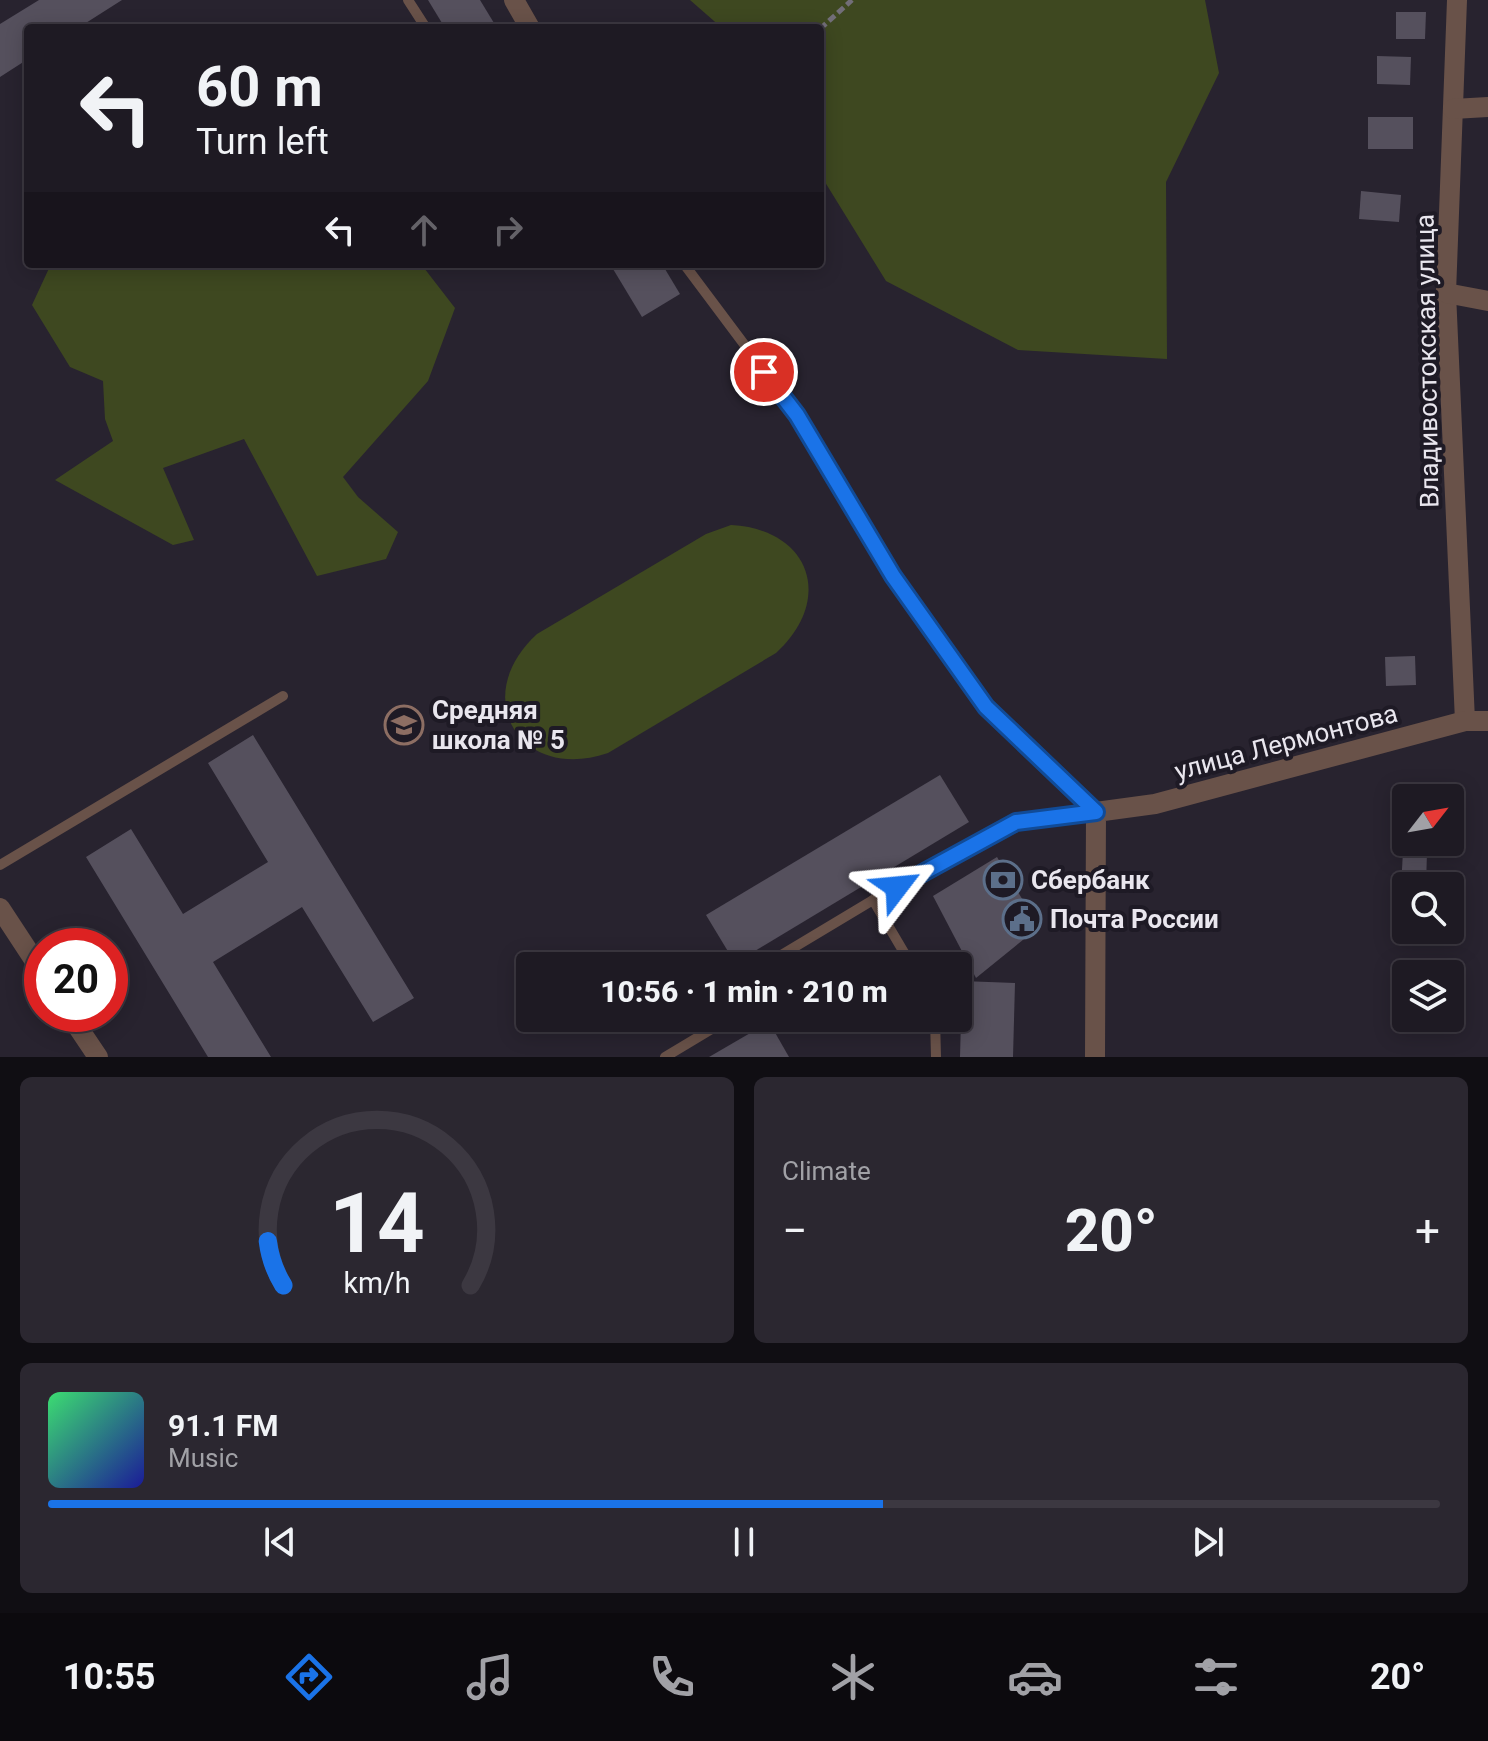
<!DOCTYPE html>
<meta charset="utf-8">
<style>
body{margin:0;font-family:Roboto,sans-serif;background:#2b2730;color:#f1f3f6;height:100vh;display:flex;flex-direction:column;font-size:30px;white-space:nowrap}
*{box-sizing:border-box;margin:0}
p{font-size:26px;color:#a1a1a6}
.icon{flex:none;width:44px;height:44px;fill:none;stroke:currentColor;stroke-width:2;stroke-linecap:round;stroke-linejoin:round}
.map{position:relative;height:1057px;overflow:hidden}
.sheet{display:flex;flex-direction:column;gap:20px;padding:20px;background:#100e13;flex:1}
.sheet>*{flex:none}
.guide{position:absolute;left:24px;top:24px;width:800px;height:244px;border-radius:8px;box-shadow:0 4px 20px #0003,0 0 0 2px #3c3841;background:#1e1a23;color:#f1f3f6;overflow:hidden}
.needle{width:52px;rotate:59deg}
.tools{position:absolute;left:1392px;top:784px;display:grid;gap:16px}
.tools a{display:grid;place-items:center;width:72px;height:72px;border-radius:8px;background:#1e1a23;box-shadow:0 4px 20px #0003,0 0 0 2px #3c3841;font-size:40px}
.speed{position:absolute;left:24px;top:928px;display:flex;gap:16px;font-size:40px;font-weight:700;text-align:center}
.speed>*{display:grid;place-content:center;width:104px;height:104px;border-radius:50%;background:#1e1a23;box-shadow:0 4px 20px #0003,0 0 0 2px #3c3841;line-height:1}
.speed .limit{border:12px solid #d22;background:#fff;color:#111}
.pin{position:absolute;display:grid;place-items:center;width:68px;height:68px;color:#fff;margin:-34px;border:4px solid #fff;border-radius:50%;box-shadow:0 2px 8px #0007}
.me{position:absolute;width:88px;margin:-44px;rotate:61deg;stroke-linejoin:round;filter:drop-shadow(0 0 6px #0008)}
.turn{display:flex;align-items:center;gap:28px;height:168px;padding:0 40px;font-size:36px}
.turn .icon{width:104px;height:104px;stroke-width:2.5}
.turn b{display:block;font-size:56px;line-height:68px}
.lanes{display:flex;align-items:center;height:76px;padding:0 40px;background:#0003;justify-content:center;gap:40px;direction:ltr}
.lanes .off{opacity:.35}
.big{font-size:60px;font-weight:800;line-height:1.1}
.sheet .tile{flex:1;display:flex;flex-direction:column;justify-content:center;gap:12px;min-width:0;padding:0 28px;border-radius:12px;background:#2b2730}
.sheet .dial{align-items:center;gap:0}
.dial svg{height:208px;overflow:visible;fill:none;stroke:#3c3841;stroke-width:7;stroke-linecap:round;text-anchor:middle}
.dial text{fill:#f1f3f6;stroke:none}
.song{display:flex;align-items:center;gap:24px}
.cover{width:96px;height:96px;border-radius:12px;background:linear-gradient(135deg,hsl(140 70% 55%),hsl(240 70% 35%))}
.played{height:8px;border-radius:4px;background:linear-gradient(90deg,#1a73e8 60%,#3c3841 60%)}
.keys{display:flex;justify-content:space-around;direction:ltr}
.heat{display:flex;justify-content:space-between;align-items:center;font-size:44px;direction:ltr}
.sheet .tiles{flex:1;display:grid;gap:20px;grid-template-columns:1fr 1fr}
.tile:last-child{grid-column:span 2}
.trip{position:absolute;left:516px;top:952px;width:456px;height:80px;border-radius:8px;background:#1e1a23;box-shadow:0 4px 20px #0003,0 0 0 2px #3c3841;font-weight:800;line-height:80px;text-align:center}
.tab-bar{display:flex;height:128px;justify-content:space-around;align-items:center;background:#0c0a0e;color:#a1a1a6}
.tab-bar .icon{width:56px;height:56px}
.tab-bar .current{color:#1a73e8}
.tab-bar b{font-size:36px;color:#f1f3f6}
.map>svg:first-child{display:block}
.green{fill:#3e4820}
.building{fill:#55505d}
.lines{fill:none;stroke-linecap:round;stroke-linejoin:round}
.path{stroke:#726e78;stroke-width:5;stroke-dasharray:8 4;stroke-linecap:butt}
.service{stroke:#695249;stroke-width:10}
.minor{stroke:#695249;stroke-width:20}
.route-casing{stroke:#114b97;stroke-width:20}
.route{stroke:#1a73e8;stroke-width:14}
.labels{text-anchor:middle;stroke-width:8;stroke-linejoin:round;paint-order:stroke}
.street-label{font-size:26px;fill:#e9e6ee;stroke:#1e1a25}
.poi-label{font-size:26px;font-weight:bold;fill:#e9e6ee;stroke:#1e1a25;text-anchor:start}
</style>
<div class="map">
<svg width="1488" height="1057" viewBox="0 0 1488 1057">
<rect width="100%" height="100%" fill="#28232f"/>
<g class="green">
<polygon points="690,0 1205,0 1219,73 1166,182 1167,359 1018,350 886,281 820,174 820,28 722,28"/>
<polygon points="51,264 421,264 455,308 428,381 343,477 358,497 398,532 386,559 317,576 244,439 163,468 194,540 173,545 55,480 113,441 105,419 103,381 70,367 32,305"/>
<path d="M731 525C810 529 835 599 776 653L608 753C520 783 468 697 537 634L706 534Z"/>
</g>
<g class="building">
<polygon points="39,0 122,0 78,28 28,28 28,59 0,77 0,24"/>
<polygon points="428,0 480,0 497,28 445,28"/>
<polygon points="1396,12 1426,12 1425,39 1396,39"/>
<polygon points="1377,56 1411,57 1410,85 1377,84"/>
<rect x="1368" y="117" width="45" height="32"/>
<polygon points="1361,191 1401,195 1399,222 1359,219"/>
<polygon points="610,264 662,264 680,294 642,317"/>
<polygon points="1415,656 1416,685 1386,686 1385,657"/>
<polygon points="253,735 414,998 373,1022 302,907 213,962 271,1057 208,1057 86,857 131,829 183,914 268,862 208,763"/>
<polygon points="940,775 969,822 735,963 706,915"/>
<polygon points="1403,851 1427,852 1426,886 1401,888"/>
<polygon points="997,857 1039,927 976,978 933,896"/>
<polygon points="962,981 1015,983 1013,1057 960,1057"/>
<polygon points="769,1022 789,1057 709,1057"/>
</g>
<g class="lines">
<polyline class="path" points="820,29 852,0"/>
<g class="service">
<polyline points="408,0 426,28"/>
<polyline points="684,264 797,415 893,576 986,707 1096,812"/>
<polyline points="0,865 283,696"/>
<polyline points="873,900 1016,822 1096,812"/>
<polyline points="768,963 873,900 912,966"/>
<polyline points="935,1018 936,1057"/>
<polyline points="665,1057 730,1018"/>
</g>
<g class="minor">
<polyline points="514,0 530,28"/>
<polyline points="1457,0 1446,293 1465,721"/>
<polyline points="1453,109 1488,107"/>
<polyline points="1446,293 1488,301"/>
<polyline points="0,908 42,972"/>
<polyline points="69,1014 98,1057"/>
<polyline points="1095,1057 1096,812 1155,804 1465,721 1488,721"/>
</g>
</g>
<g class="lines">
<defs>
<polyline id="route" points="764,372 797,415 893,576 986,707 1096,812 1016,822 897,887"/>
</defs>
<use href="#route" class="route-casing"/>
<use href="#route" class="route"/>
</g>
<defs>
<symbol id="school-ring" viewBox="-11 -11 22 22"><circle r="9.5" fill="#1e1a25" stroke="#8d6e63" stroke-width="1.5"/><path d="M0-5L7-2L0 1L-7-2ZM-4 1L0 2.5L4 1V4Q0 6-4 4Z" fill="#8d6e63"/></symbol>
<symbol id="bank-ring" viewBox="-11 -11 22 22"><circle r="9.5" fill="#1e1a25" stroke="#5c6f8a" stroke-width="1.5"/><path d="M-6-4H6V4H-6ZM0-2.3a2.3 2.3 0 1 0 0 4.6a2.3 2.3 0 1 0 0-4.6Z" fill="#5c6f8a"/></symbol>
<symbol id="civic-ring" viewBox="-11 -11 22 22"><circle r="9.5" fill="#1e1a25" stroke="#5c6f8a" stroke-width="1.5"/><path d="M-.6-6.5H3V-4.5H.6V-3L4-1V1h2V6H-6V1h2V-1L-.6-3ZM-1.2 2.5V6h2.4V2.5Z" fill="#5c6f8a"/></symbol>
</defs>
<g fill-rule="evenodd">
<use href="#school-ring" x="382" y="703" width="44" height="44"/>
<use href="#bank-ring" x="981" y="858" width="44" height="44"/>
<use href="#civic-ring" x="1000" y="897" width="44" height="44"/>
</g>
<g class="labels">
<g class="street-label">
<text transform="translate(1427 361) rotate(-91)" y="9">Владивостокская улица</text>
<text transform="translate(1286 742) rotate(-15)" y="9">улица Лермонтова</text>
</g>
<g class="poi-label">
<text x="432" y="719">Средняя<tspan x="432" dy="30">школа № 5</tspan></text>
<text x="1031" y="889">Сбербанк</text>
<text x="1050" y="928">Почта России</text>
</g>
</g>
</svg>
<div class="tools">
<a><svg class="needle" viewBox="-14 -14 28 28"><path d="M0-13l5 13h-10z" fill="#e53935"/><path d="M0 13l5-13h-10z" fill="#a1a1a6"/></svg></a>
<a><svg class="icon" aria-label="search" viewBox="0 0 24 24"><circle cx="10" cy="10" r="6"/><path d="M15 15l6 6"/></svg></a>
<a><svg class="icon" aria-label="layers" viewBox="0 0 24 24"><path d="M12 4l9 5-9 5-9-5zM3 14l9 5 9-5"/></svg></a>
</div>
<div class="speed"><div class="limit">20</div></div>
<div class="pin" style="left:764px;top:372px;background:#d93025"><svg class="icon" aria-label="arrive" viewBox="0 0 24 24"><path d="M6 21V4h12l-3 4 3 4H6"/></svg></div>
<svg class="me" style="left:897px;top:887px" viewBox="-20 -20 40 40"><path d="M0-17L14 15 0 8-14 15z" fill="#1a73e8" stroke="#fff" stroke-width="4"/></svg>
<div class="trip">10:56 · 1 min · 210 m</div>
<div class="guide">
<div class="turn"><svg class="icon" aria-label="left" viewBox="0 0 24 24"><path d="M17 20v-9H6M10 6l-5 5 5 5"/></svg><div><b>60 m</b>Turn left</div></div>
<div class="lanes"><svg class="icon" aria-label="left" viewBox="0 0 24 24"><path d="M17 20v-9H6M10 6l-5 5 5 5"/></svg><svg class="icon off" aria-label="ahead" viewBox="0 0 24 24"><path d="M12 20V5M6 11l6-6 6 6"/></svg><svg class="icon off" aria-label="right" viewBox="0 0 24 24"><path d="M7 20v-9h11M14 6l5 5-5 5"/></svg></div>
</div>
</div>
<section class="sheet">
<div class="tiles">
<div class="tile dial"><svg viewBox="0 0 100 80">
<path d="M14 69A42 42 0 1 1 86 69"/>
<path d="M14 69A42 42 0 0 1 8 52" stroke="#1a73e8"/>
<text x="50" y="56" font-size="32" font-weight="700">14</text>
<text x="50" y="72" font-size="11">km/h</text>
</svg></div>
<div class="tile"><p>Climate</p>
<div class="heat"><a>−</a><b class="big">20°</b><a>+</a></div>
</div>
<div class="tile">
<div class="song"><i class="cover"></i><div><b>91.1 FM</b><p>Music</p></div></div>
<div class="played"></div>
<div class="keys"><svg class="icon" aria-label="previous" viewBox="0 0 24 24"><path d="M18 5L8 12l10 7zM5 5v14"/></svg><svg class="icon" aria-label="pause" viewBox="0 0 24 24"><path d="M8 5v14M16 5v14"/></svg><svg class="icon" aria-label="next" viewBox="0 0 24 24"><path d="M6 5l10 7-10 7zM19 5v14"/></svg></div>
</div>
</div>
</section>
<nav class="tab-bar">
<b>10:55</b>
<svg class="icon current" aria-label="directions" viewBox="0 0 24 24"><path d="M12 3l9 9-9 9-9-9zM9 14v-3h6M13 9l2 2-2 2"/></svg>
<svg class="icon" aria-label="music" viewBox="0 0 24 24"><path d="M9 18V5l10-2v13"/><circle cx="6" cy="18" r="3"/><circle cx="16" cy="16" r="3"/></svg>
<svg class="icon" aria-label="phone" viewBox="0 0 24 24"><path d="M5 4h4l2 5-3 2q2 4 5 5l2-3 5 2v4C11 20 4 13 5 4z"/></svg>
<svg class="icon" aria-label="climate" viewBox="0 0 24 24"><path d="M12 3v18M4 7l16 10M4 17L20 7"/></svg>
<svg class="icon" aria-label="car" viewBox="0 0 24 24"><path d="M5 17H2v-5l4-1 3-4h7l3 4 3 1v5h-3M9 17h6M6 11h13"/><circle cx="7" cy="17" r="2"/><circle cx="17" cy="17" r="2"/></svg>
<svg class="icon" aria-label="filters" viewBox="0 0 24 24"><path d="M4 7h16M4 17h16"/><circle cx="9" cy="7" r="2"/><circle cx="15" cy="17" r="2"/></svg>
<b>20°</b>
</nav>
